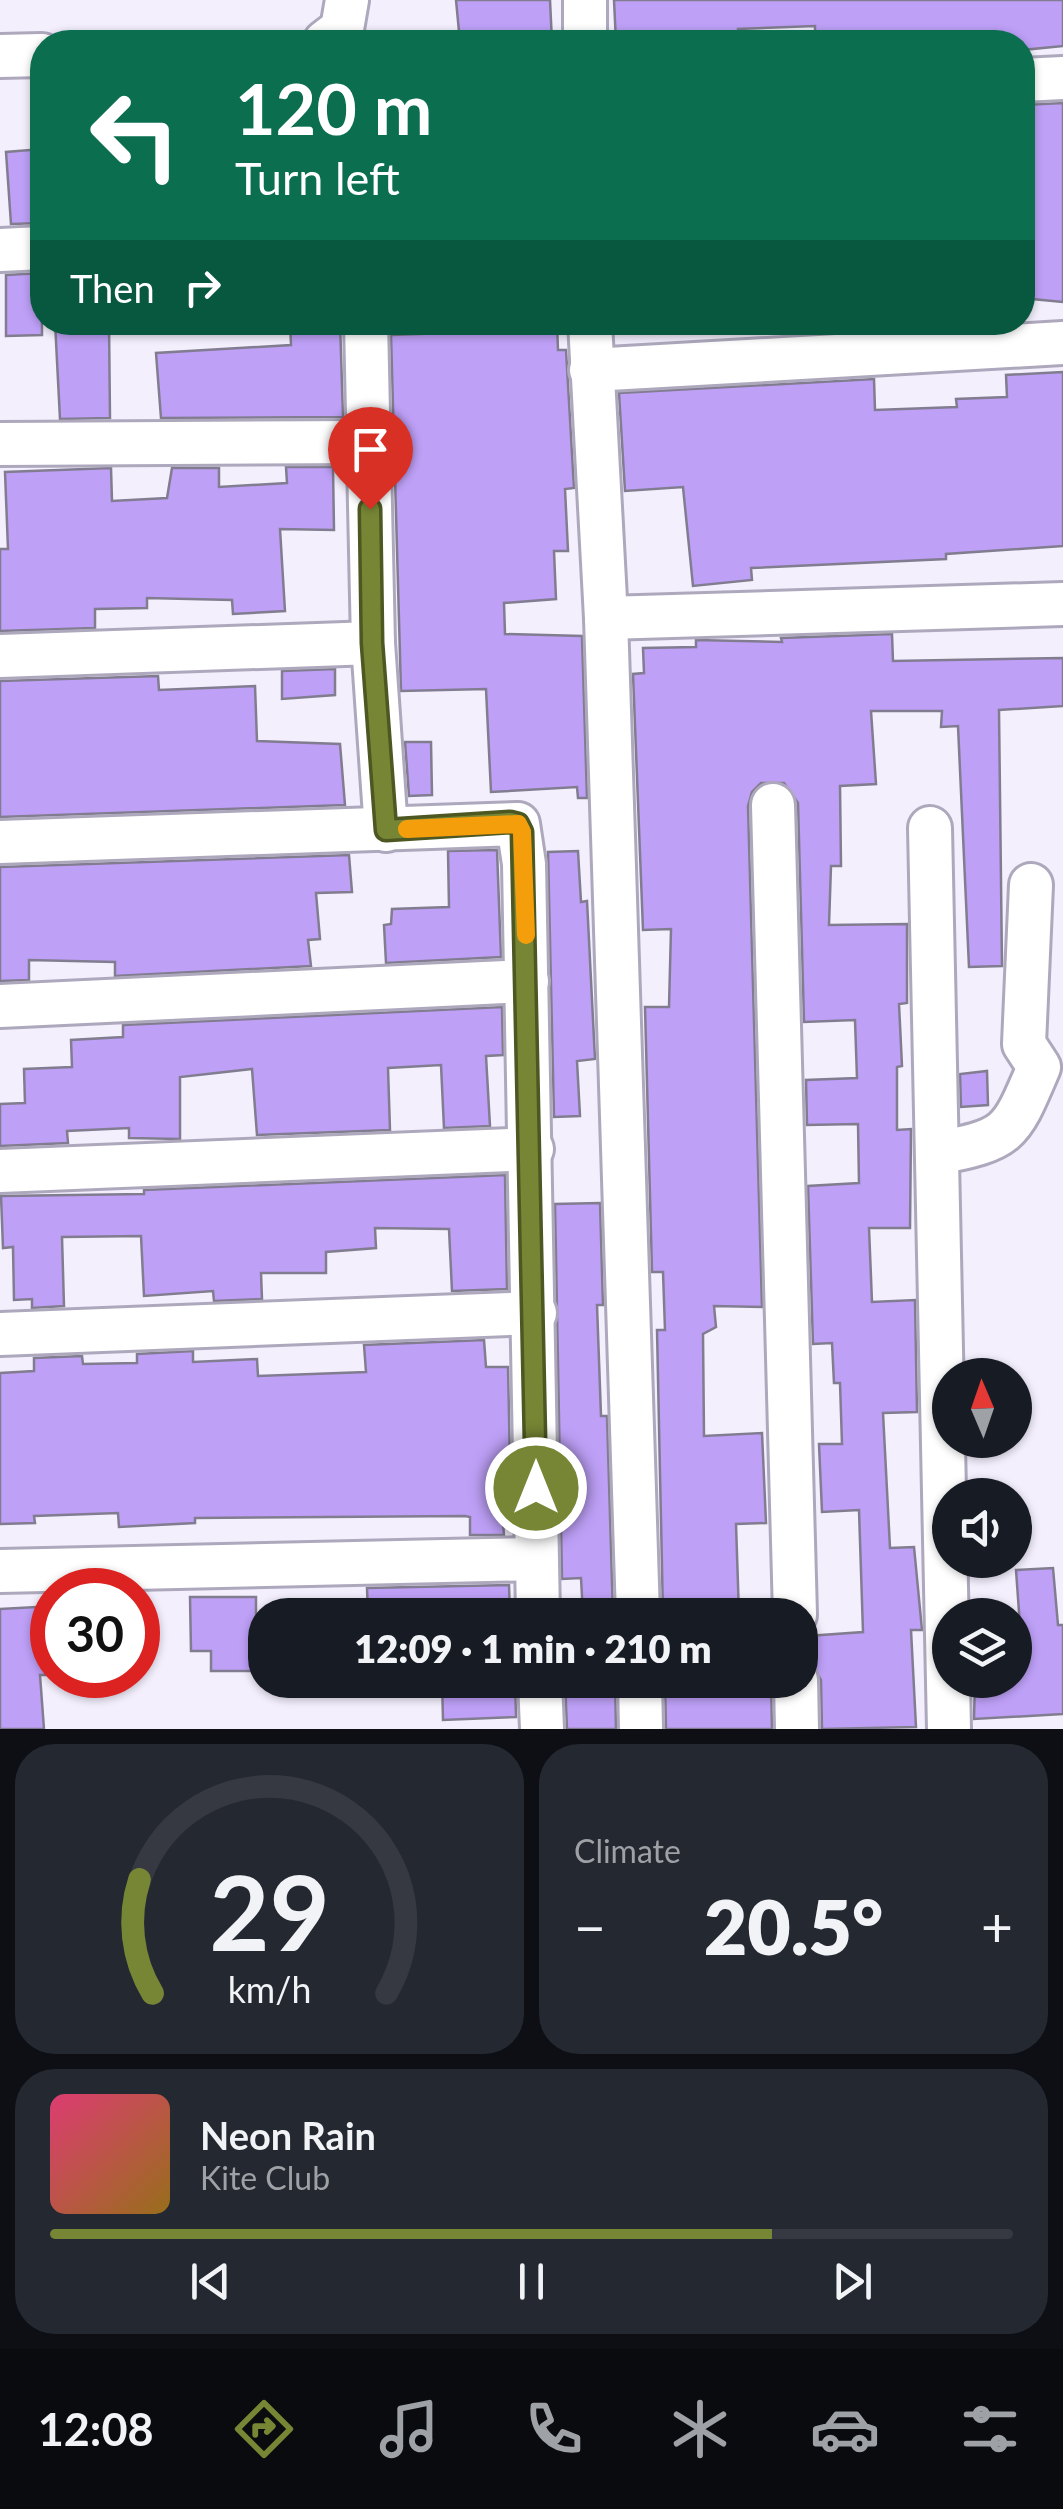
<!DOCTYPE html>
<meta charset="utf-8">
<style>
body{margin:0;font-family:Lato,sans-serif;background:#242831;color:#f1f3f6;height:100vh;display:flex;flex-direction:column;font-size:38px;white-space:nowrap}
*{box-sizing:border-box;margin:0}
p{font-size:32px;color:#9ea1a6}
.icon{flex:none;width:55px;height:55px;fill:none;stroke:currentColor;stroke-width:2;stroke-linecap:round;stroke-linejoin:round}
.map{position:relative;height:1729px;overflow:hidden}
.panel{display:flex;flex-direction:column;gap:15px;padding:15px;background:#0d0f14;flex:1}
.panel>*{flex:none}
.top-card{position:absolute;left:30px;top:30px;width:1005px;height:305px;border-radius:40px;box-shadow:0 2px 8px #0004;background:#0b6e4f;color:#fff;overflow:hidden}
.needle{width:65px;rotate:358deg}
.buttons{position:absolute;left:932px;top:1358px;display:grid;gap:20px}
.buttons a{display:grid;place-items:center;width:100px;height:100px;border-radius:50%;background:#171b24;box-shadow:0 2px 8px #0004;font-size:50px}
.speed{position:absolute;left:30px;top:1568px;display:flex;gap:20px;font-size:50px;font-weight:700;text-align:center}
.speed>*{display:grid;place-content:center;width:130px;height:130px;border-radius:50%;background:#171b24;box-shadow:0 2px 8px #0004;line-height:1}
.speed .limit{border:15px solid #d22;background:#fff;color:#111}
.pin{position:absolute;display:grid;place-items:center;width:85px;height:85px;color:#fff;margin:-102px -42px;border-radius:50% 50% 50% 0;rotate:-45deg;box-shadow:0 0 10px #0007}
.pin .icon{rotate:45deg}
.me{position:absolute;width:110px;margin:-55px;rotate:0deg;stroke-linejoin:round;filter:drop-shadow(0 0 8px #0008)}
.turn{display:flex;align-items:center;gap:35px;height:210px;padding:0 40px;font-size:45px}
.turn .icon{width:130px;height:130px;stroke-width:2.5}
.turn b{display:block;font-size:70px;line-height:85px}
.then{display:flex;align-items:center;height:95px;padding:0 40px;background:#0003;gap:20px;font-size:38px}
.big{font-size:75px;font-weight:800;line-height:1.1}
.panel .widget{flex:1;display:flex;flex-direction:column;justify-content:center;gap:15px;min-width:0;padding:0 35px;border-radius:40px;background:#242831}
.panel .dial{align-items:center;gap:0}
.dial svg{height:260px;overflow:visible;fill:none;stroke:#363941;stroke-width:7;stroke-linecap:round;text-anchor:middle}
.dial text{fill:#f1f3f6;stroke:none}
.song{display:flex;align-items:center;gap:30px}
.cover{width:120px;height:120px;border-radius:15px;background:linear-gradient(135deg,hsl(340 70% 55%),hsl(40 70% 35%))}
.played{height:10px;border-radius:5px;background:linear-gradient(90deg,#768635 75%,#363941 75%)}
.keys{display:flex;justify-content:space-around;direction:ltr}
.heat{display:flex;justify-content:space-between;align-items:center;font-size:55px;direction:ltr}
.panel .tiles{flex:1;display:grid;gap:15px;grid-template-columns:1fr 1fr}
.widget:last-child{grid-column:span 2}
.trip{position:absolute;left:248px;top:1598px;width:570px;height:100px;border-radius:40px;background:#171b24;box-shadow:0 2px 8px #0004;font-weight:800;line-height:100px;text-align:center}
.tabs{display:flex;height:160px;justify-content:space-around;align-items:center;background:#090b0e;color:#9ea1a6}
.tabs .icon{width:70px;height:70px}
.tabs .current{color:#768635}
.tabs b{font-size:45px;color:#f1f3f6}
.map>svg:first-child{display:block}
.building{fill:#bea0f7;stroke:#827c90;stroke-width:2.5}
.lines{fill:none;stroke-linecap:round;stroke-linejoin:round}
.minor-casing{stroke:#aea8bd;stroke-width:48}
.minor{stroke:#fff;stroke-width:42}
.route-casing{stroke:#4d5722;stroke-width:25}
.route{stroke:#768635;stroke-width:18}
.slow{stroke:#f59e0b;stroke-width:18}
</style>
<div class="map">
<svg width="1063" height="1729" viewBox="0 0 1063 1729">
<rect width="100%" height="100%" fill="#f3effd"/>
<g class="building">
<polygon points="456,0 550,0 552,42 460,42"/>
<polygon points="614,0 1063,0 1063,46 1022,50 1022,42 1013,42 1013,36 946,32 866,33 867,40 815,33 815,26 738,29 739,42 616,42"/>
<polygon points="1063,103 1063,302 1022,298 1022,105"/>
<polygon points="42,149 42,223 11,224 6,152"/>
<polygon points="42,273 42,335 6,336 6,275"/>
<polygon points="55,322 109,322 110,418 60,419"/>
<polygon points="290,322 340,322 343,417 161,418 156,353 291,345"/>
<polygon points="444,322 557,322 558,350 566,350 574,488 565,489 568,551 554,551 556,599 504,603 505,634 582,636 587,798 578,798 577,787 491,792 486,689 401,691 391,335 445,333"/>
<polygon points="1063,372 1063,546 946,554 946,559 751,568 752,580 693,586 683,487 625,491 619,393 874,379 875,410 957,407 956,399 1007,397 1006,375"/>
<polygon points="286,467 333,467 334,530 280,529 285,611 233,614 232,600 147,598 147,608 95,609 95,628 0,631 0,549 8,549 5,472 111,468 112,501 167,498 172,468 219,468 219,487 287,483"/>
<polygon points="892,634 893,661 1063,658 1063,706 999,710 1002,966 969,967 958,726 941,727 942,711 871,711 876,784 840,786 841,866 831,866 829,925 907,924 907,1003 899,1004 902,1066 897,1067 897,1130 911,1129 910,1228 869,1228 872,1302 915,1300 917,1412 883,1413 890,1548 914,1547 922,1630 911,1630 916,1727 822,1729 821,1680 809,1659 808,1636 863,1632 859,1510 822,1512 819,1444 842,1444 840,1383 834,1383 832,1343 813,1344 808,1186 859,1183 858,1124 807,1125 806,1080 857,1078 855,1020 804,1022 798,803 784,783 761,783 752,792 748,806 762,1307 714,1306 716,1327 703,1334 704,1436 762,1433 766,1523 736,1524 739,1615 663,1615 657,1330 665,1330 663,1272 652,1272 645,1007 669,1007 671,929 643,930 633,674 644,673 643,648 696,647 696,640 782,642 781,638"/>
<polygon points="335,669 335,695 282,699 282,671"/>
<polygon points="158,676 159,690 255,686 257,741 340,744 345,805 0,817 0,681"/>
<polygon points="405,742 431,742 432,795 409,796"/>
<polygon points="497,850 501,957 386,963 384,925 391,924 392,909 449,907 448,851"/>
<polygon points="578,851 581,902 587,901 595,1059 577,1061 580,1116 554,1117 548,852"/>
<polygon points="349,855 352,892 316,893 320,939 308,940 311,966 115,976 115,962 29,960 29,980 0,981 0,867"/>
<polygon points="502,1007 503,1055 486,1056 490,1126 444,1128 441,1065 388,1068 390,1130 257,1135 252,1069 180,1077 180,1139 129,1138 129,1128 67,1131 68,1143 0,1146 0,1104 25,1103 24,1069 72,1067 71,1040 123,1037 123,1025"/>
<polygon points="987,1071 988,1105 961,1107 960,1074"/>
<polygon points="505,1175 507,1289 452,1291 449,1229 375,1228 376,1248 326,1252 326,1273 261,1273 262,1299 214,1301 213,1291 144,1296 141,1236 62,1237 64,1306 32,1308 32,1299 14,1300 13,1247 3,1248 1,1196 144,1194 144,1190"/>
<polygon points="600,1203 603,1305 597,1305 601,1416 607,1416 613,1615 583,1615 581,1578 562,1579 555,1204"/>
<polygon points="484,1340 486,1367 508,1367 510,1465 498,1466 504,1535 470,1535 470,1517 465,1516 195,1518 195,1523 119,1527 118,1513 34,1516 35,1523 0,1524 0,1373 34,1371 34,1358 82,1356 83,1364 137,1363 137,1354 193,1351 193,1362 257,1359 258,1376 366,1372 364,1345"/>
<polygon points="1053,1568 1058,1625 1063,1625 1063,1714 974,1719 975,1680 1015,1680 1015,1626 1020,1626 1016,1570"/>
<polygon points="509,1585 510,1615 368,1615 367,1588"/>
<polygon points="190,1597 256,1597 256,1634 265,1634 265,1671 211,1671 211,1651 191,1651"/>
<polygon points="36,1607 37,1612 52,1612 52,1675 40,1675 44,1729 0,1729 0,1609"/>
<polygon points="442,1680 515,1680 516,1717 443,1720"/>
<polygon points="565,1680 615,1680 616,1729 567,1729"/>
<polygon points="726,1680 771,1680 772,1729 666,1729 665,1683"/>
</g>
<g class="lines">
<defs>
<g id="minor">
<polyline points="585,0 585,42"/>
<polyline points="325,42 342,29 347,0"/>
<polyline points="0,56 42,55"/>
<polyline points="1022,80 1063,78"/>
<polyline points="0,250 42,248"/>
<polyline points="366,322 373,643 386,830"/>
<polyline points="590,322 606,618 638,1615"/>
<polyline points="591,370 1063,343"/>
<polyline points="0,444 368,442"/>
<polyline points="606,618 1063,604"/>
<polyline points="0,656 373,643"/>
<polyline points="773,805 795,1615"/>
<polyline points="930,828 949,1729"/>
<polyline points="0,842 518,824 524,864 538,1615"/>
<polyline points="0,1006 527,981"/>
<path d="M937 1153C1010 1139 1010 1135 1039 1067L1024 1044 1031 885"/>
<polyline points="0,1171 532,1149"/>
<polyline points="0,1334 535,1313"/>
<polyline points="0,1571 536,1559"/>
<polyline points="540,1680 542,1729"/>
<polyline points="640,1680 641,1729"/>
<polyline points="796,1680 797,1729"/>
</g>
</defs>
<use href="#minor" class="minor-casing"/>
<use href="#minor" class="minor"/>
</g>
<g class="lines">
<defs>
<polyline id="route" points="370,509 372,643 386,830 510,822 518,824 522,832 536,1488"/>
</defs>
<use href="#route" class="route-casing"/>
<use href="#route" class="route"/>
<polyline class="slow" points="407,829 518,824 522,832 526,935"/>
</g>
</svg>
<div class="buttons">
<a><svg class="needle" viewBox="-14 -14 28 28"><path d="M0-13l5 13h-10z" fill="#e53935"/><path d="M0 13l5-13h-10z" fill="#9ea1a6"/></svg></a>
<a><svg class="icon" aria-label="sound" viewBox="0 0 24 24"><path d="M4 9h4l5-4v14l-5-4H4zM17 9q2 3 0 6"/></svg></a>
<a><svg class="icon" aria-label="layers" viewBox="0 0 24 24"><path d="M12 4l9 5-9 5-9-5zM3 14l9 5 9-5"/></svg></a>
</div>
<div class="speed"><div class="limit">30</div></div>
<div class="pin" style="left:370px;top:509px;background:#d93025"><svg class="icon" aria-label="arrive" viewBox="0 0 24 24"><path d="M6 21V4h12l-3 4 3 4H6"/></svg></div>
<svg class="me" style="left:536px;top:1488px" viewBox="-20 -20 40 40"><circle r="17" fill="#768635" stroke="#fff" stroke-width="3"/><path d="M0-11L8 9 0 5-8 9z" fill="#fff"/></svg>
<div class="trip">12:09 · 1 min · 210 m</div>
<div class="top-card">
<div class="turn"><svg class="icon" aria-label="left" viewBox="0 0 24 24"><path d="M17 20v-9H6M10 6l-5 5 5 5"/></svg><div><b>120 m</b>Turn left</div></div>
<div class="then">Then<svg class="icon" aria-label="right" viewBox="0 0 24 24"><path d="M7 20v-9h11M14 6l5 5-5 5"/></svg></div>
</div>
</div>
<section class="panel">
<div class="tiles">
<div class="widget dial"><svg viewBox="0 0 100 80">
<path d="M14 69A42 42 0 1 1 86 69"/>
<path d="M14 69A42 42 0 0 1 10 34" stroke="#768635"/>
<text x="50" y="56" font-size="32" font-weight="700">29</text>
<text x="50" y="72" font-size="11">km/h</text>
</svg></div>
<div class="widget"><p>Climate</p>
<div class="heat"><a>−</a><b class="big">20.5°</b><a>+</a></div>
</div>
<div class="widget">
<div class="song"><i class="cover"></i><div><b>Neon Rain</b><p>Kite Club</p></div></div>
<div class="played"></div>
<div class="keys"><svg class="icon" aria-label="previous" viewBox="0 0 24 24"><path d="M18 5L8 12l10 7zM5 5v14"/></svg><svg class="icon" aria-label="pause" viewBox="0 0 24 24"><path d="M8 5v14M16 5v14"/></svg><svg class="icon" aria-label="next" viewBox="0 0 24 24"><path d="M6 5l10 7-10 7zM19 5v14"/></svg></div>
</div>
</div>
</section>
<nav class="tabs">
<b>12:08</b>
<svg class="icon current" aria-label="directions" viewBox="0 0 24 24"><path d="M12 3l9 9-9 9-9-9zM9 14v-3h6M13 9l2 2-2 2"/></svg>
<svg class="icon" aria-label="music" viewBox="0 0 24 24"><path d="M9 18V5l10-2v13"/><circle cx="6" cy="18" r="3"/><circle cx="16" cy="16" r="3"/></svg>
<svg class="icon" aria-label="phone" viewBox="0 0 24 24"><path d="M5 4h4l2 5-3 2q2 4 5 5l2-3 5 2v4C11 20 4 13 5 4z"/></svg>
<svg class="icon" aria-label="climate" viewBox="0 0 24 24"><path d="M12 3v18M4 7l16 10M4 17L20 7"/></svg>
<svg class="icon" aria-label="car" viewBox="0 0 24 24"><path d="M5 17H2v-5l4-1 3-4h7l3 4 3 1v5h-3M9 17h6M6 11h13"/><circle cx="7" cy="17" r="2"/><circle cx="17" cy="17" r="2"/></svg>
<svg class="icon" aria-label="filters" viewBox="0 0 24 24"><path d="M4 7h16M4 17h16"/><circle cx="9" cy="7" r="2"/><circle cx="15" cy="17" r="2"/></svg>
</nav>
